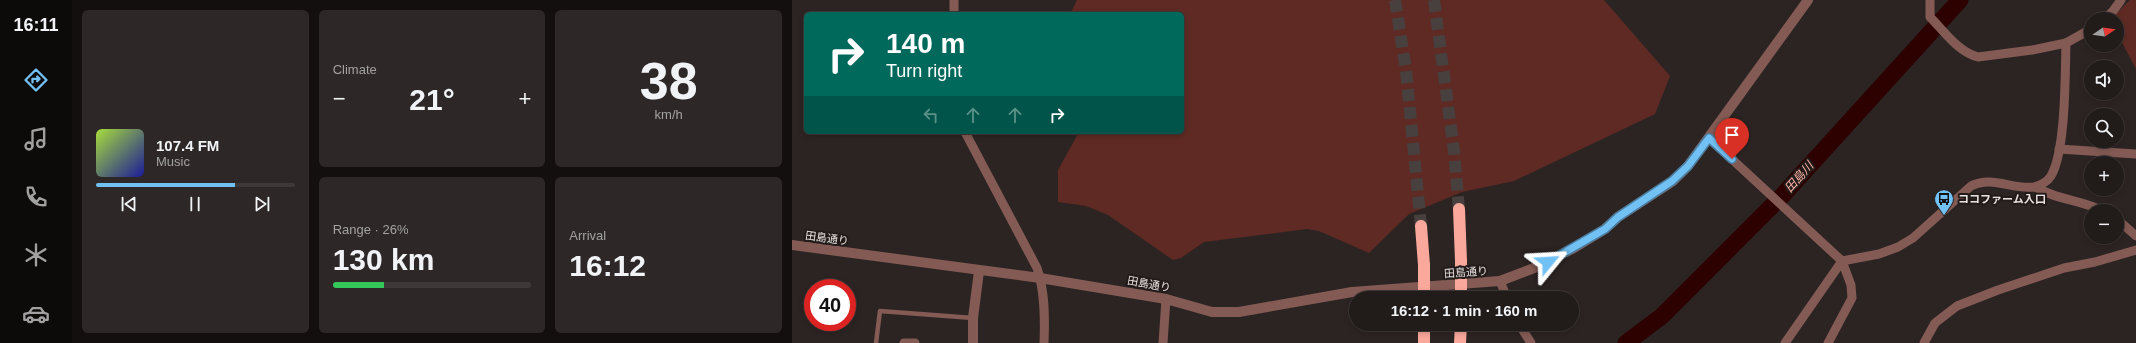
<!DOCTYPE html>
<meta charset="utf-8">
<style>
body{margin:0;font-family:Arial,"Noto Sans JP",sans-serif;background:#2d2827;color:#f1f3f6;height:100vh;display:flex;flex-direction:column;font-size:15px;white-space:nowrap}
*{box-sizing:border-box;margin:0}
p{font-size:13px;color:#a2a1a2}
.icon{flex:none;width:22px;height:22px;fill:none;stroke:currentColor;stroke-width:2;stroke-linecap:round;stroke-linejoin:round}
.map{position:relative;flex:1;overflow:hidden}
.sheet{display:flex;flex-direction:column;gap:10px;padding:10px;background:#120f0e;width:720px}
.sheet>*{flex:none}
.hud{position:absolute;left:12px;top:12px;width:380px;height:122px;border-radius:6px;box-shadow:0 2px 6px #0003,0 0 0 1px #3e3939;background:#00695c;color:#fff;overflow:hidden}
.needle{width:26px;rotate:77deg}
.fabs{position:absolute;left:1292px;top:12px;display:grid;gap:8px}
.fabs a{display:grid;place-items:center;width:40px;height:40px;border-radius:50%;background:#211b1a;box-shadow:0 2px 6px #0003,0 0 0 1px #3e3939;font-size:20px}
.speed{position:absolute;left:12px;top:279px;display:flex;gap:8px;font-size:20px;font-weight:700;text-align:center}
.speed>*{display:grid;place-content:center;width:52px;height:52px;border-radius:50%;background:#211b1a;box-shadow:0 2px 6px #0003,0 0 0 1px #3e3939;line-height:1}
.speed .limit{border:6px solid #d22;background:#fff;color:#111}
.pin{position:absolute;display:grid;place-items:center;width:34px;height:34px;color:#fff;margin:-41px -17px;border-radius:50% 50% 50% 0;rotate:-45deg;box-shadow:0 0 4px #0007}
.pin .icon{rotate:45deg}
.me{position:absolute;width:44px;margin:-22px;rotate:63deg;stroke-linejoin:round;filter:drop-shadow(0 0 3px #0008)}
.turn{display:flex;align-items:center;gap:14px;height:84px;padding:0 16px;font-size:18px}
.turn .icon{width:52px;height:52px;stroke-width:2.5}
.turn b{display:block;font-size:28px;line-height:34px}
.lanes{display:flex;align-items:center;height:38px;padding:0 16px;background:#0003;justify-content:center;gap:20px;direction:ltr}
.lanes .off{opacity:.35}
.big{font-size:30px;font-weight:700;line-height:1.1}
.sheet .card{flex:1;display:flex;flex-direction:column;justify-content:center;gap:6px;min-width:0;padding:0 14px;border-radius:6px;background:#2d2827}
.sheet .dial{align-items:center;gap:0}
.dial b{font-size:52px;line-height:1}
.song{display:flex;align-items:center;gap:12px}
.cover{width:48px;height:48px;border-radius:6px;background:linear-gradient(135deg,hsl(80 70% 55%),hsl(240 70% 35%))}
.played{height:4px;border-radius:2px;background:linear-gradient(90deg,#72c1f5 70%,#3e3939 70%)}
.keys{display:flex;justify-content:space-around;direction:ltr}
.heat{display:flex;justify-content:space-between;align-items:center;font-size:22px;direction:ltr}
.charge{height:6px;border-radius:3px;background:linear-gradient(90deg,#34c759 26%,#3e3939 0)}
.sheet .tiles{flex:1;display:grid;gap:10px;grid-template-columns:repeat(3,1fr)}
.card:first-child{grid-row:span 2}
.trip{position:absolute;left:557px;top:291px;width:230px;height:40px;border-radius:20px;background:#211b1a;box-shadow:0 2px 6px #0003,0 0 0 1px #3e3939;font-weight:700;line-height:40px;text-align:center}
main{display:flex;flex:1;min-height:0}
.tab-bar{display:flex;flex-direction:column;width:72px;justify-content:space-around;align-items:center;background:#0d0b0a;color:#a2a1a2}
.tab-bar .icon{width:28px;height:28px}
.tab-bar .selected{color:#72c1f5}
.tab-bar b{font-size:18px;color:#f1f3f6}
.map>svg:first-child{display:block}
.green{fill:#5f2a23}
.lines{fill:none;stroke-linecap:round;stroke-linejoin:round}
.river{stroke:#2c0100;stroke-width:17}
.motorway-tunnel{stroke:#48403f;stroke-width:12;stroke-dasharray:12 6;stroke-linecap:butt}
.service{stroke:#845b54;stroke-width:4.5}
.minor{stroke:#845b54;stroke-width:9}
.tertiary{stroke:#845b54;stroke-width:10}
.motorway{stroke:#f9a89b;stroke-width:12}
.motorway-bridge{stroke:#f9a89b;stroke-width:12}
.route-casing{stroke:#4a7d9f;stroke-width:10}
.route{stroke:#72c1f5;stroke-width:7}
.labels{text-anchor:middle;stroke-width:4;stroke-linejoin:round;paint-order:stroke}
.poi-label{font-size:11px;font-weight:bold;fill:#e7e1e0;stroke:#221b19;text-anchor:start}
.street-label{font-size:11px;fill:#e7e1e0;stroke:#221b19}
.water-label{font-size:12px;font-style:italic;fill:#ffb2a6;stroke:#221b19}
</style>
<main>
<nav class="tab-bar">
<b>16:11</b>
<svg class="icon selected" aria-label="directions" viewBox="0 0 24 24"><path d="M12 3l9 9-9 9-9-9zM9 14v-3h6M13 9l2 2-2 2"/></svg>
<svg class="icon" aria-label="music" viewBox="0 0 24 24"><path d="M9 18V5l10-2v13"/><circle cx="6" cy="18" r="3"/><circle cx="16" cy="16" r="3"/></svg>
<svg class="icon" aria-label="phone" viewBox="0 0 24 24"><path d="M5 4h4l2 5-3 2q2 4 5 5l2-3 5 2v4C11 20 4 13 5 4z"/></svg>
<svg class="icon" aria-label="climate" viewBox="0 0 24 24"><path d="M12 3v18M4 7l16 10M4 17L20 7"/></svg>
<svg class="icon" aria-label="car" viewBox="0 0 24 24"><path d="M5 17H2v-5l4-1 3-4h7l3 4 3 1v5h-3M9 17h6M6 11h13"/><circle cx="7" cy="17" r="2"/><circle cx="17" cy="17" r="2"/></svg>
</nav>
<section class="sheet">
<div class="tiles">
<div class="card">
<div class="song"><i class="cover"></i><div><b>107.4 FM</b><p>Music</p></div></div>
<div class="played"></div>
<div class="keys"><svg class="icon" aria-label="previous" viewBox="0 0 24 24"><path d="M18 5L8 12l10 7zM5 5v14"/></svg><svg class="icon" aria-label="pause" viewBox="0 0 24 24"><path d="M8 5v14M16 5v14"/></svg><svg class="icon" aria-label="next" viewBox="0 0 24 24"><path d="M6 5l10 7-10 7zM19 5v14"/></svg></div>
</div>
<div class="card"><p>Climate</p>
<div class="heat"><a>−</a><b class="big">21°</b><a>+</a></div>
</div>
<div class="card dial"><b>38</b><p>km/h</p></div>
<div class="card"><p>Range · 26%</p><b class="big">130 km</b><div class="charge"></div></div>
<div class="card"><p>Arrival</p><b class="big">16:12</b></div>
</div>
</section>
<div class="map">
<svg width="1344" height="343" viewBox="0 0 1344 343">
<rect width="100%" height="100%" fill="#2c2423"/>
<g class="green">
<polygon points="285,0 812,0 878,76 863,114 722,181 670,192 617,214 577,253 527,231 515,229 412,242 389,258 381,260 316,215 294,206 266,202 266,170 287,132 390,132 390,14 278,14"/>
<polygon points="1338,0 1344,0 1344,69 1325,33 1325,19 1319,19"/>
</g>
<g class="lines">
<polyline class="river" points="834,343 870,316 989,197 1168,0"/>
<g class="motorway-tunnel">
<polyline points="603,0 614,70 629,226"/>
<polyline points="642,0 662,151 667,209"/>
</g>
<polyline class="service" points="84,343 88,311 181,318"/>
<g class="minor">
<path d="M1138 0V17C1152 31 1166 52 1186 57L1240 50 1274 43"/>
<polyline points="162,14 162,0"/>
<polyline points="1312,19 1321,11 1329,0"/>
<path d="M173 132 245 268C253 291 253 318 252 343"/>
<path d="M917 138 1050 261 1087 254 1106 247 1121 238 1179 186C1200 175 1220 190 1242 187 1248 186 1256 181 1259 176 1274 150 1273 75 1274 43L1299 29"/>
<polyline points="1267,149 1344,154"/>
<path d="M1244 187C1261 199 1290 200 1311 211"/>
<polyline points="1325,219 1344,236"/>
<polyline points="708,281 715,298"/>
<polyline points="727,324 739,343"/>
<polyline points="112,343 123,343"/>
<polyline points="371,343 374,299"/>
<polyline points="993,343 1050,261"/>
<polyline points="1036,343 1060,298 1059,285 1050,261"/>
<polyline points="1132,343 1143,323 1165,306 1206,290 1272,268 1303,262 1344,250"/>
</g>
<g class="tertiary">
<polyline points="0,245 248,278 374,299 420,312 447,312 560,292 708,281 742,268 782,248 813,229 826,217 881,181 896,166 1016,0"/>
<polyline points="181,343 181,318 187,271"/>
</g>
<g class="motorway">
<polyline points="667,209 669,261"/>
<polyline points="629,226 632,265"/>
<polyline points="632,324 632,343"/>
<polyline points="668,343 669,324"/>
</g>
<g class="motorway-bridge">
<polyline points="632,265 632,298"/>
<polyline points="669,298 669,261"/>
</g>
</g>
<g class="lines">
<defs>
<polyline id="route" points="756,262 813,229 826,217 880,181 896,166 917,138 940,159"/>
</defs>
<use href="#route" class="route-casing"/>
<use href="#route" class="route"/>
</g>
<defs>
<symbol id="bus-pin" viewBox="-11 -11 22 30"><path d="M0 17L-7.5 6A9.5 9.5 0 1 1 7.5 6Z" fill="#72c1f5" stroke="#221b19"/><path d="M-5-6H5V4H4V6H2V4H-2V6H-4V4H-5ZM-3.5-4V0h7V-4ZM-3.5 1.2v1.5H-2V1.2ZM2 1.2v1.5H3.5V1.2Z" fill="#111"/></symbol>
</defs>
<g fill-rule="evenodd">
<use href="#bus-pin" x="1141" y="188" width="22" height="30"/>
</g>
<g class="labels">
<g class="poi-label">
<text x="1166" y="203">ココファーム入口</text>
</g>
<g class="street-label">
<text transform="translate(35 238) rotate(8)" y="4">田島通り</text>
<text transform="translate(674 272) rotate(-4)" y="4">田島通り</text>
<text transform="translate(357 284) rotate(10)" y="4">田島通り</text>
</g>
<g class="water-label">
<text transform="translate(1007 177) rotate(-48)" y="4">田島川</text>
</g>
</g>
</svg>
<div class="fabs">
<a><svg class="needle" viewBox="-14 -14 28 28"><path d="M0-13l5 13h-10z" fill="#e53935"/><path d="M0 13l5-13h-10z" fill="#a2a1a2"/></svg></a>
<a><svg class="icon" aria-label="sound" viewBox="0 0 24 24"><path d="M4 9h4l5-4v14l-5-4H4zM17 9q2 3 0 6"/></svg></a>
<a><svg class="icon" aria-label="search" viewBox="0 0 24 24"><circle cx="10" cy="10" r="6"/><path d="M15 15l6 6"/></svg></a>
<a>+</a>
<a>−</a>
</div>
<div class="speed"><div class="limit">40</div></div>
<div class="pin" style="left:940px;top:159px;background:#d93025"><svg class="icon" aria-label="arrive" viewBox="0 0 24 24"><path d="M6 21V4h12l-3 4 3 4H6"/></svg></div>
<svg class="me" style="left:756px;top:262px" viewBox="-20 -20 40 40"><path d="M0-17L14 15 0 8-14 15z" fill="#72c1f5" stroke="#fff" stroke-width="4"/></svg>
<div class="trip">16:12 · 1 min · 160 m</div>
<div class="hud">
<div class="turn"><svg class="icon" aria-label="right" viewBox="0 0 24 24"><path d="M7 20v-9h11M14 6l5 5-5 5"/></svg><div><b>140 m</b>Turn right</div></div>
<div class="lanes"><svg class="icon off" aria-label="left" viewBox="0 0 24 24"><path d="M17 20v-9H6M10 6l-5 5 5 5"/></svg><svg class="icon off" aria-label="ahead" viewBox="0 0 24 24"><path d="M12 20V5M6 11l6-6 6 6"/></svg><svg class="icon off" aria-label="ahead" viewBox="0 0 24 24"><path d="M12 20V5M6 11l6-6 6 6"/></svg><svg class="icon" aria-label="right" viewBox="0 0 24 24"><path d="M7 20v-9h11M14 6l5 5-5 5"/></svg></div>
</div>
</div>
</main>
